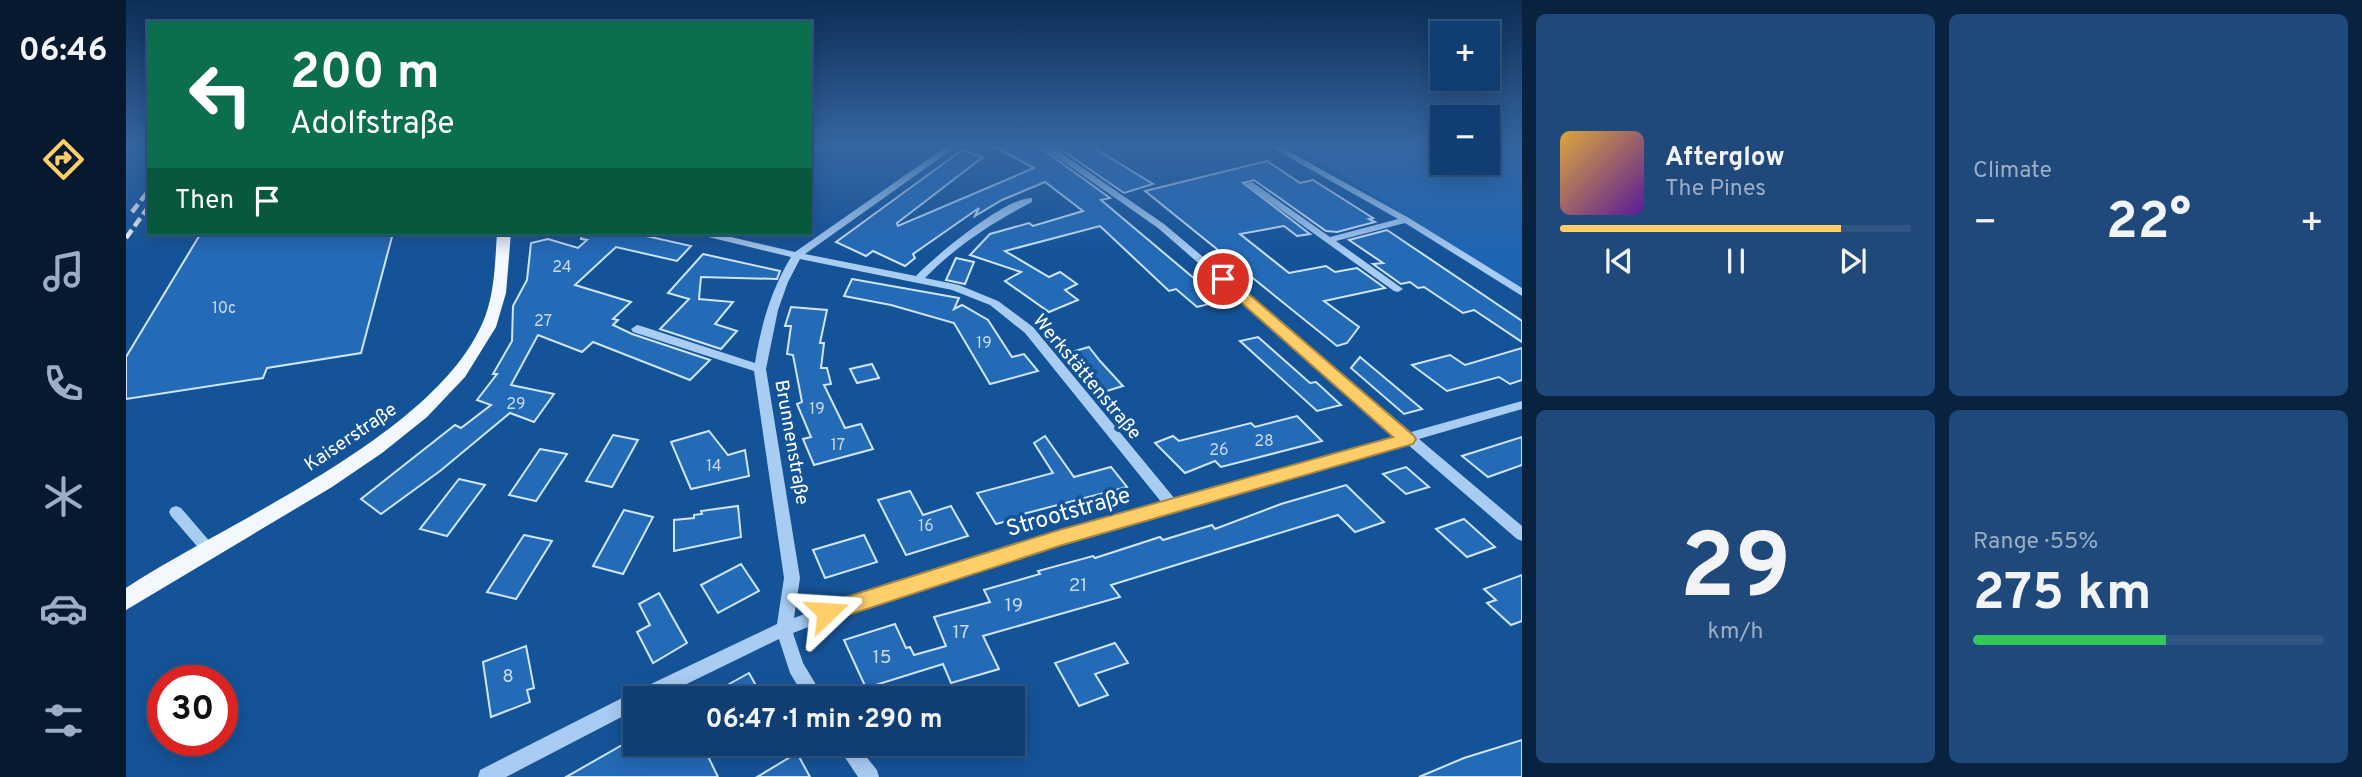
<!DOCTYPE html>
<meta charset="utf-8">
<style>
body{margin:0;font-family:Overpass,sans-serif;background:#1e497a;color:#f1f3f6;height:100vh;display:flex;flex-direction:column;font-size:26px;white-space:nowrap}
*{box-sizing:border-box;margin:0}
p{font-size:23px;color:#9caec4}
.icon{flex:none;width:38px;height:38px;fill:none;stroke:currentColor;stroke-width:2;stroke-linecap:round;stroke-linejoin:round}
.map{position:relative;flex:1;overflow:hidden}
.drawer{display:flex;flex-direction:column;gap:14px;padding:14px;background:#09223f;width:840px}
.drawer>*{flex:none}
.hud{position:absolute;left:21px;top:21px;width:665px;height:214px;border-radius:0px;box-shadow:0 4px 18px #0003,0 0 0 2px #305784;background:#0b6e4f;color:#fff;overflow:hidden}
.tools{position:absolute;left:1304px;top:21px;display:grid;gap:14px}
.tools a{display:grid;place-items:center;width:70px;height:70px;border-radius:0px;background:#103e72;box-shadow:0 4px 18px #0003,0 0 0 2px #305784;font-size:35px}
.speed{position:absolute;left:21px;top:665px;display:flex;gap:14px;font-size:35px;font-weight:700;text-align:center}
.speed>*{display:grid;place-content:center;width:91px;height:91px;border-radius:50%;background:#103e72;box-shadow:0 4px 18px #0003,0 0 0 2px #305784;line-height:1}
.speed .limit{border:10px solid #d22;background:#fff;color:#111}
.pin{position:absolute;display:grid;place-items:center;width:60px;height:60px;color:#fff;margin:-30px;border:4px solid #fff;border-radius:50%;box-shadow:0 2px 7px #0007}
.me{position:absolute;width:77px;margin:-38px;rotate:70deg;stroke-linejoin:round;filter:drop-shadow(0 0 5px #0008)}
.turn{display:flex;align-items:center;gap:24px;height:147px;padding:0 28px;font-size:32px}
.turn .icon{width:91px;height:91px;stroke-width:2.5}
.turn b{display:block;font-size:49px;line-height:60px}
.then{display:flex;align-items:center;height:66px;padding:0 28px;background:#0003;gap:14px;font-size:26px}
.big{font-size:52px;font-weight:700;line-height:1.1}
.drawer .tile{flex:1;display:flex;flex-direction:column;justify-content:center;gap:10px;min-width:0;padding:0 24px;border-radius:10px;background:#1e497a}
.drawer .dial{align-items:center;gap:0}
.dial b{font-size:91px;line-height:1}
.song{display:flex;align-items:center;gap:21px}
.cover{width:84px;height:84px;border-radius:10px;background:linear-gradient(135deg,hsl(40 70% 55%),hsl(270 70% 35%))}
.played{height:7px;border-radius:4px;background:linear-gradient(90deg,#ffce69 80%,#305784 80%)}
.keys{display:flex;justify-content:space-around;direction:ltr}
.heat{display:flex;justify-content:space-between;align-items:center;font-size:38px;direction:ltr}
.charge{height:10px;border-radius:5px;background:linear-gradient(90deg,#34c759 55%,#305784 0)}
.drawer .tiles{flex:1;display:grid;gap:14px;grid-template-columns:repeat(2,1fr)}
.trip{position:absolute;left:497px;top:686px;width:402px;height:70px;border-radius:0px;background:#103e72;box-shadow:0 4px 18px #0003,0 0 0 2px #305784;font-weight:700;line-height:70px;text-align:center}
main{display:flex;flex:1;min-height:0}
.tabs{display:flex;flex-direction:column;width:126px;justify-content:space-around;align-items:center;background:#06192e;color:#9caec4}
.tabs .icon{width:49px;height:49px}
.tabs .current{color:#ffce69}
.tabs b{font-size:32px;color:#f1f3f6}
.map>svg:first-child{display:block}
.green{fill:#1d65b2}
.building{fill:#236ab7;stroke:#cfe5fd;stroke-width:2}
.lines{fill:none;stroke-linecap:round;stroke-linejoin:round}
.minor{fill:#a8ccf2;fill-rule:evenodd}
.major{fill:#f3f8ff;fill-rule:evenodd}
.rail{stroke:#fff;stroke-width:4.5;stroke-dasharray:10 4.5;stroke-linecap:butt}
.route{fill:#ffce69;stroke:#a68644;stroke-width:2}
.labels{text-anchor:middle;stroke-width:7;stroke-linejoin:round;paint-order:stroke}
.number-label{font-size:16px;fill:#c8daed}
.street-label{font-size:19px;fill:#fff;stroke:#155398}
.near-number-label{font-size:19px;fill:#c8daed}
.near-street-label{font-size:23px;fill:#fff;stroke:#155398}
</style>
<main>
<nav class="tabs">
<b>06:46</b>
<svg class="icon current" aria-label="directions" viewBox="0 0 24 24"><path d="M12 3l9 9-9 9-9-9zM9 14v-3h6M13 9l2 2-2 2"/></svg>
<svg class="icon" aria-label="music" viewBox="0 0 24 24"><path d="M9 18V5l10-2v13"/><circle cx="6" cy="18" r="3"/><circle cx="16" cy="16" r="3"/></svg>
<svg class="icon" aria-label="phone" viewBox="0 0 24 24"><path d="M5 4h4l2 5-3 2q2 4 5 5l2-3 5 2v4C11 20 4 13 5 4z"/></svg>
<svg class="icon" aria-label="climate" viewBox="0 0 24 24"><path d="M12 3v18M4 7l16 10M4 17L20 7"/></svg>
<svg class="icon" aria-label="car" viewBox="0 0 24 24"><path d="M5 17H2v-5l4-1 3-4h7l3 4 3 1v5h-3M9 17h6M6 11h13"/><circle cx="7" cy="17" r="2"/><circle cx="17" cy="17" r="2"/></svg>
<svg class="icon" aria-label="filters" viewBox="0 0 24 24"><path d="M4 7h16M4 17h16"/><circle cx="9" cy="7" r="2"/><circle cx="15" cy="17" r="2"/></svg>
</nav>
<div class="map">
<svg width="1396" height="777" viewBox="0 0 1396 777">
<rect width="100%" height="100%" fill="#155398"/>
<polygon class="green" points="1169,146 1316,146 1316,163 1362,163 1362,146 1396,146 1396,290"/>
<g class="building">
<polygon points="867,146 912,146 984,198 975,200 1095,301 1071,307 1050,289 1043,291 974,226 879,251 923,277 934,272 951,284 939,290 952,300 923,312 879,281 895,272 844,255 864,234 903,223 907,226 957,211 919,182 876,200 849,216 853,208 787,254 789,258 779,266 747,251 740,256 710,242 836,150 857,157 771,223 772,226 908,168"/>
<polygon points="930,146 965,146 1027,184 998,193"/>
<polygon points="1141,161 1174,183 1187,180 1247,218 1243,219 1249,222 1211,232 1200,231 1128,180 1117,183 1184,234 1171,236 1158,226 1114,234 1163,273 1200,266 1209,272 1231,268 1259,288 1198,301 1233,327 1221,343 1211,346 1019,191"/>
<polygon points="1261,230 1396,321 1396,342 1348,310 1337,313 1298,287 1292,288 1284,282 1275,284 1247,264 1257,263 1223,240"/>
<polygon points="75,233 267,233 235,353 141,368 137,378 0,399 0,357"/>
<polygon points="456,233 507,233 565,246 551,261 490,247 449,285 505,302 487,319 492,320 487,325 506,334 584,360 564,380 467,342 456,352 412,335 385,385 428,394 408,422 384,413 314,471 255,514 235,499 329,425 335,428 365,405 351,400 371,374 367,374 386,341 387,306 401,280 405,243 422,239 452,248 461,240 455,239"/>
<polygon points="577,254 654,271 651,279 575,277 573,299 607,302 589,324 611,331 595,349 534,329 563,299 542,293"/>
<polygon points="830,258 848,262 839,284 820,280"/>
<polygon points="726,279 833,298 828,309 836,305 862,320 886,357 898,354 912,371 864,384 828,323 765,305 718,296"/>
<polygon points="665,307 701,310 694,343 698,343 695,368 701,368 705,384 698,385 719,428 735,424 747,449 688,465 677,439 685,437 671,404 676,402 667,355 661,354 665,326 659,326"/>
<polygon points="1132,337 1184,383 1190,382 1215,405 1191,411 1114,341"/>
<polygon points="963,347 974,361 997,386 974,393 960,378 963,377 942,353"/>
<polygon points="1396,348 1396,380 1384,384 1373,377 1321,391 1286,365 1324,355 1339,365"/>
<polygon points="1234,357 1296,409 1278,414 1225,368"/>
<polygon points="746,364 753,378 731,383 724,369"/>
<polygon points="1171,416 1196,441 1095,467 1089,461 1059,473 1029,443 1047,436 1053,441 1125,423 1129,427"/>
<polygon points="583,431 602,455 619,450 623,476 565,489 545,442"/>
<polygon points="487,435 512,440 486,487 460,481"/>
<polygon points="919,436 948,477 985,467 1001,487 897,514 899,516 870,524 851,493 927,473 908,443"/>
<polygon points="1396,437 1396,465 1362,477 1336,456"/>
<polygon points="414,449 441,454 410,501 383,495"/>
<polygon points="1280,467 1303,487 1280,494 1257,474"/>
<polygon points="333,479 359,485 321,536 294,529"/>
<polygon points="1220,485 1258,522 1229,532 1212,515 985,585 994,597 857,636 873,669 825,683 817,664 740,688 718,640 769,624 780,648 784,647 788,655 820,646 808,617 864,602 858,590 914,574 912,571 967,556 969,558 1034,537 1037,540 1086,525 1089,529 1155,504"/>
<polygon points="784,491 797,515 825,506 842,536 780,555 752,500"/>
<polygon points="612,506 615,537 548,551 548,520 568,518 568,515 576,514 575,511"/>
<polygon points="498,510 527,517 497,574 467,566"/>
<polygon points="1338,519 1369,547 1341,557 1310,529"/>
<polygon points="398,535 426,541 390,599 361,592"/>
<polygon points="738,535 751,562 699,578 687,550"/>
<polygon points="615,564 633,591 592,613 575,585"/>
<polygon points="1396,575 1396,621 1385,625 1361,603 1370,600 1358,589"/>
<polygon points="533,593 561,643 527,663 511,632 524,625 513,604"/>
<polygon points="989,643 1002,663 969,674 982,695 953,706 929,663"/>
<polygon points="400,646 408,688 401,690 404,702 365,717 357,662"/>
<polygon points="623,673 637,698 578,698"/>
<polygon points="1396,740 1396,777 1293,777 1338,758"/>
<polygon points="498,744 576,744 592,777 440,777"/>
<polygon points="671,753 684,777 631,777"/>
</g>
<g class="lines">
<g class="minor">
<path d="M821 146H831L679 254 790 276C809 256 880 197 906 198V202C867 222 830 246 799 278L833 285 872 301 907 327 1049 499 1271 436 1032 228 915 146H925L1038 224 1285 432 1396 401V409L1293 439 1396 526V541L1391 539 1280 443 933 544 724 611 667 633 677 663 698 698H679L664 673 653 639 532 698H509V710L380 777H352L354 770 508 692 651 624 658 578 628 371 507 332 505 329 511 325 515 326 629 363C635 325 645 290 665 257L574 235 572 233H588L669 252ZM674 259 826 290 864 305 899 333 1036 503C913 538 788 572 668 618L674 578 640 369 652 310 662 282Z"/>
<polygon points="1143,146 1153,146 1283,218 1396,288 1396,296 1279,223 1210,241 1277,289 1272,292 1268,291 1119,184 1126,182 1204,237 1272,219"/>
<polygon points="50,506 55,508 86,544 88,548 86,552 81,554 76,552 45,516 43,512 45,508"/>
<polygon points="710,744 730,744 751,770 753,777 732,777"/>
</g>
<path class="major" d="M371 233H385L380 293 370 327 339 377 301 417 256 453 206 487 0 610V588C102 521 314 434 359 317 369 290 369 261 371 233Z"/>
<g class="rail">
<polyline points="6,212 23,190"/>
<polyline points="0,238 23,206"/>
</g>
</g>
<linearGradient id="sky" x2="0" y2="1"><stop stop-color="#0c2e54"/><stop offset="0.57" stop-color="#3566a2"/><stop offset="1" stop-color="#3566a2" stop-opacity="0"/></linearGradient>
<rect width="1396" height="255" fill="url(#sky)"/>
<polygon class="route" points="1092,276 1102,276 1287,435 1290,439 1287,444 933,546 701,622 693,619 690,612 693,606 701,603 933,530 1267,437 1092,282"/>
<g class="labels">
<g class="number-label">
<text x="436" y="272">24</text>
<text x="98" y="313">10c</text>
<text x="417" y="326">27</text>
<text x="858" y="348">19</text>
<text x="390" y="409">29</text>
<text x="691" y="414">19</text>
<text x="1138" y="446">28</text>
<text x="712" y="450">17</text>
<text x="1093" y="455">26</text>
<text x="588" y="471">14</text>
<text x="800" y="531">16</text>
</g>
<g class="street-label">
<text transform="translate(962 376) rotate(50)" y="7">Werkstättenstraße</text>
<text transform="translate(224 436) rotate(-34)" y="7">Kaiserstraße</text>
<text transform="translate(667 442) rotate(80)" y="7">Brunnenstraße</text>
</g>
<g class="near-number-label">
<text x="952" y="591">21</text>
<text x="888" y="611">19</text>
<text x="835" y="638">17</text>
<text x="756" y="663">15</text>
<text x="382" y="682">8</text>
</g>
<g class="near-street-label">
<text transform="translate(942 511) rotate(-16)" y="8">Strootstraße</text>
</g>
</g>
</svg>
<div class="tools">
<a>+</a>
<a>−</a>
</div>
<div class="speed"><div class="limit">30</div></div>
<div class="pin" style="left:1097px;top:279px;background:#d93025"><svg class="icon" aria-label="arrive" viewBox="0 0 24 24"><path d="M6 21V4h12l-3 4 3 4H6"/></svg></div>
<svg class="me" style="left:701px;top:612px" viewBox="-20 -20 40 40"><path d="M0-17L14 15 0 8-14 15z" fill="#ffce69" stroke="#fff" stroke-width="4"/></svg>
<div class="trip">06:47 · 1 min · 290 m</div>
<div class="hud">
<div class="turn"><svg class="icon" aria-label="left" viewBox="0 0 24 24"><path d="M17 20v-9H6M10 6l-5 5 5 5"/></svg><div><b>200 m</b>Adolfstraße</div></div>
<div class="then">Then<svg class="icon" aria-label="arrive" viewBox="0 0 24 24"><path d="M6 21V4h12l-3 4 3 4H6"/></svg></div>
</div>
</div>
<section class="drawer">
<div class="tiles">
<div class="tile">
<div class="song"><i class="cover"></i><div><b>Afterglow</b><p>The Pines</p></div></div>
<div class="played"></div>
<div class="keys"><svg class="icon" aria-label="previous" viewBox="0 0 24 24"><path d="M18 5L8 12l10 7zM5 5v14"/></svg><svg class="icon" aria-label="pause" viewBox="0 0 24 24"><path d="M8 5v14M16 5v14"/></svg><svg class="icon" aria-label="next" viewBox="0 0 24 24"><path d="M6 5l10 7-10 7zM19 5v14"/></svg></div>
</div>
<div class="tile"><p>Climate</p>
<div class="heat"><a>−</a><b class="big">22°</b><a>+</a></div>
</div>
<div class="tile dial"><b>29</b><p>km/h</p></div>
<div class="tile"><p>Range · 55%</p><b class="big">275 km</b><div class="charge"></div></div>
</div>
</section>
</main>
